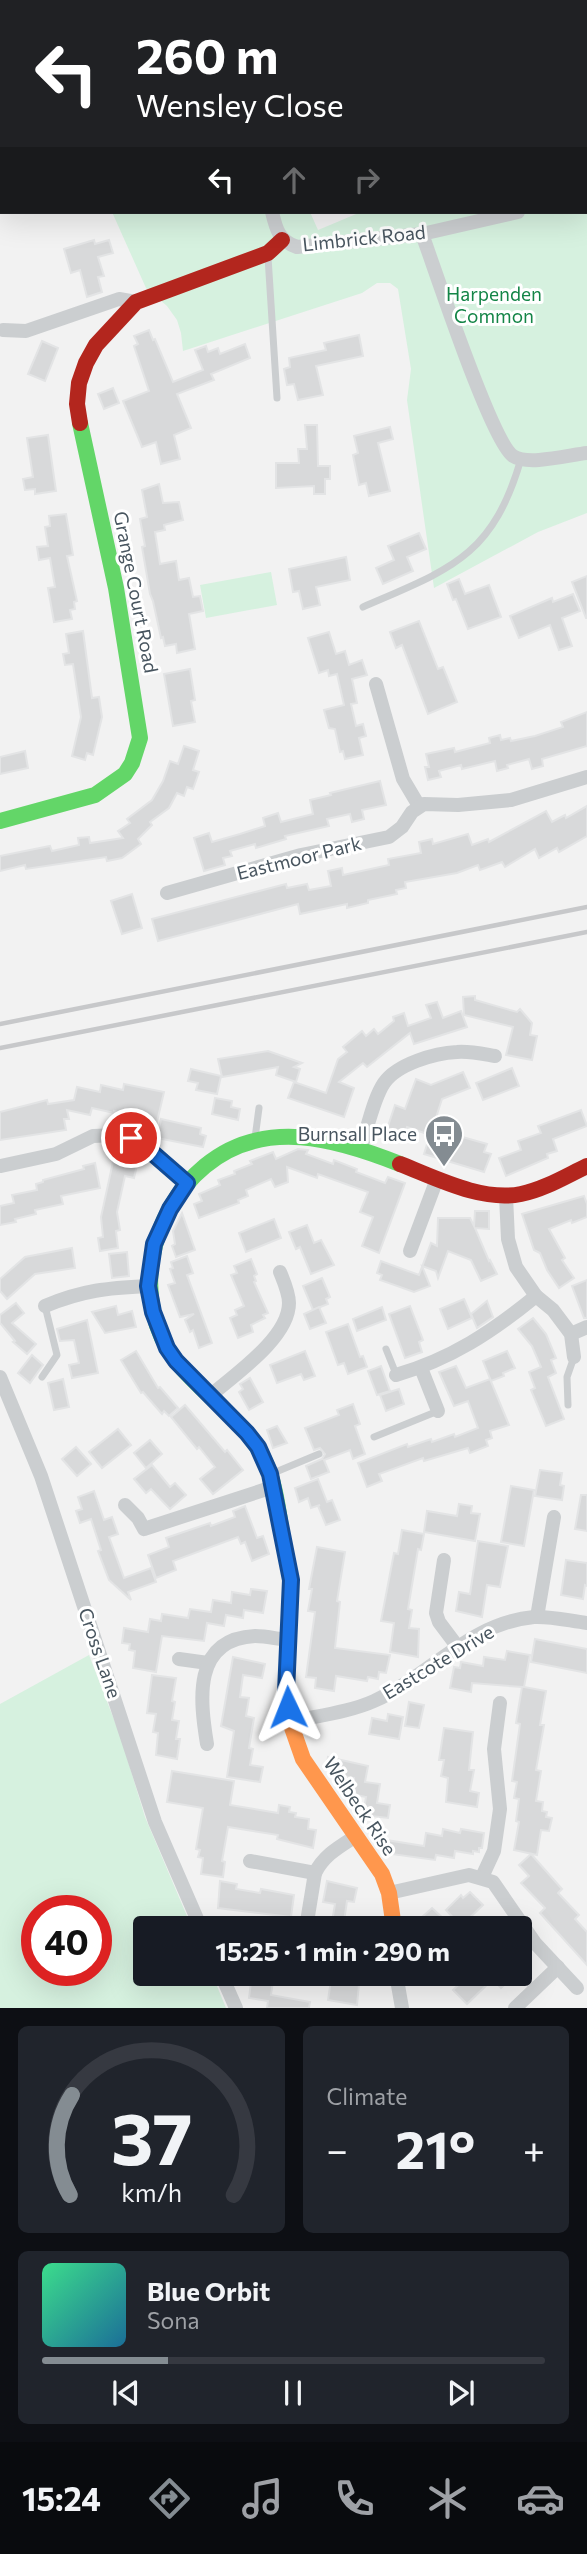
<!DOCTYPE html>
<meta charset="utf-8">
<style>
body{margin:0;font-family:Commissioner,sans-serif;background:#20242c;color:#f1f3f6;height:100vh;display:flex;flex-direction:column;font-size:26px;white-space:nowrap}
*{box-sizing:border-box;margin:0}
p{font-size:23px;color:#9ea1a6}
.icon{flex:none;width:38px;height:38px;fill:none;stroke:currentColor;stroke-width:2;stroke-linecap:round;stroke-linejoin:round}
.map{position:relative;height:2008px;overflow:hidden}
.details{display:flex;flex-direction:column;gap:18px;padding:18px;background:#0d0f14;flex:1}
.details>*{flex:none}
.guide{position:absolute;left:0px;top:0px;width:588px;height:214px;box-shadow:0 7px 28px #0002;background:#202124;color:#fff;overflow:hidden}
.speed{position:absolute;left:21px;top:1895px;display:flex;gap:14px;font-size:35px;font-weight:700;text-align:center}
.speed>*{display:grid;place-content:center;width:91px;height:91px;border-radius:50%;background:#171b24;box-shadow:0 7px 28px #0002;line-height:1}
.speed .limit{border:10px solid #d22;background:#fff;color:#111}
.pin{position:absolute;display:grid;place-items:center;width:60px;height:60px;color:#fff;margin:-30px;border:4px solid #fff;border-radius:50%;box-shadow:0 2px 7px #0007}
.me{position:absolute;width:77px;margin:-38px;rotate:358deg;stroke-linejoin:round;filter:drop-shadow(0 0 5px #0008)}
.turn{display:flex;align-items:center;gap:24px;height:147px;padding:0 21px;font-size:32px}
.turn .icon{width:91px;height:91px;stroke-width:2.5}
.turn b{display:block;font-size:49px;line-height:60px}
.lanes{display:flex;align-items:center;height:66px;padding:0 21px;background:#0003;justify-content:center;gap:35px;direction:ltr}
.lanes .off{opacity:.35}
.big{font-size:52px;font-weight:700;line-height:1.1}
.details .widget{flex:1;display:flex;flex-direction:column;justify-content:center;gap:10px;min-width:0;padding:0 24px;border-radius:10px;background:#20242c}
.details .dial{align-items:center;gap:0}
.dial svg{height:182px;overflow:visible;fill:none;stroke:#363941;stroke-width:7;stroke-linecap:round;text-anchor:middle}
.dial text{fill:#f1f3f6;stroke:none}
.song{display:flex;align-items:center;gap:21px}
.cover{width:84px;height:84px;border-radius:10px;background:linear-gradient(135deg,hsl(150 70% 55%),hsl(200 70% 35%))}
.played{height:7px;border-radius:4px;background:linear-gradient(90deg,#848c92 25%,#363941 25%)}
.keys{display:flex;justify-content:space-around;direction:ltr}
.heat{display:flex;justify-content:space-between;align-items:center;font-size:38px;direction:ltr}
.details .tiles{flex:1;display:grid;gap:18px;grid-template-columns:1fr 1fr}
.widget:last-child{grid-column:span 2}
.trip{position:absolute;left:133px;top:1916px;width:399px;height:70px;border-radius:7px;background:#171b24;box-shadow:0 7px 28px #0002;font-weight:700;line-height:70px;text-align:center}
.dock{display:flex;height:112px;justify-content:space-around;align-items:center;background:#090b0e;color:#9ea1a6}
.dock .icon{width:49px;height:49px}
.dock .on{color:#848c92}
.dock b{font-size:32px;color:#f1f3f6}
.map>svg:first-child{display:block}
.green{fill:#d6f1df;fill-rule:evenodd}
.building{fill:#d8d9da;stroke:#e3e4e5;stroke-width:2}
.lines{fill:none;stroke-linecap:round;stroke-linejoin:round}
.lane{stroke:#cbced0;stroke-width:7}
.street{stroke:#cbced0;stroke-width:14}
.fast{stroke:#63d668;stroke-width:16}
.slow{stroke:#ff974d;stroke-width:16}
.jam{stroke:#b3261e;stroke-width:16}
.rail{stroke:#c7c8ca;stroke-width:4.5}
.route-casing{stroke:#114b97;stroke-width:18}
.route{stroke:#1a73e8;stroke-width:12}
.labels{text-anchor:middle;stroke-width:6;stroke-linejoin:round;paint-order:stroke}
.street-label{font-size:19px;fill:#48555f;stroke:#fff}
.park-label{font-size:19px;fill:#148547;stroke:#fff}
.poi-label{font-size:19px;fill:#48555f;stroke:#fff;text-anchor:end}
</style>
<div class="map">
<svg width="587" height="2008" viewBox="0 0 587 2008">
<rect width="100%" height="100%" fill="#f2f2f2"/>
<g class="green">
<polygon points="0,0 470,0 2,2 2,162"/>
<polygon points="479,0 587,0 587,513 538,532 434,588 407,400 411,369 398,289 390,283 377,283 362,293 183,351 181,333 177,320 167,306 146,288 112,212 310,212 318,230 361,212 586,212 586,2"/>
<polygon points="271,572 277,605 206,618 200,585"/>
<path d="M89 1655 120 1735 145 1817 192 1928H145V1974H212L226 2008H0V1704ZM37 1911H96V1970H37Z"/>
</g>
<g class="building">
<polygon points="94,240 95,244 109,240 113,253 98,257 104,276 98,277 102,292 87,297 80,270 71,273 64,249"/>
<polygon points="149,330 153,340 155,339 173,382 203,370 195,350 206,346 208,352 218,348 220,354 245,344 250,358 211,374 214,380 177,394 191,428 174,435 180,459 161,464 156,442 142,447 123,401 149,391 134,346 138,344 134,336"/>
<polygon points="359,335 363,356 316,366 323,395 298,400 294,384 287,385 284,369 290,367 289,358 326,350 324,343"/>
<polygon points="42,341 58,348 45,381 28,374"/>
<polygon points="113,388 119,403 104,409 98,394"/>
<polygon points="305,425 317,425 318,466 330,466 330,479 325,479 325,494 314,494 314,486 276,488 276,463 299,463 298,449 307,449"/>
<polygon points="390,427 393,439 378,443 390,491 369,496 366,483 359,485 353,455 358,453 354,436"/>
<polygon points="48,435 56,491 35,494 35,489 25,490 23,479 33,477 27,438"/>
<polygon points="159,484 163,503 179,502 183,520 164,525 165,530 155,532 160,564 176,561 179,580 189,578 193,597 200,596 203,611 189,614 195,649 177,653 176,644 165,646 163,637 161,638 153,601 150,594 142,547 145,546 140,519 147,517 142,490"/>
<polygon points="66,514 73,555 67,556 77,601 74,602 75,609 70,610 72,619 54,622 48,588 55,587 50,558 39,560 37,547 48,546 45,527 50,526 49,516"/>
<polygon points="419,533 426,549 407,557 413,571 383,584 376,568 394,560 388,546"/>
<polygon points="346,557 350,580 316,587 320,605 303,609 299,591 293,592 289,569"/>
<polygon points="587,576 587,618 586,618 572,582"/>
<polygon points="459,579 465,594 489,585 501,617 468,629 456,599 453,600 447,584"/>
<polygon points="573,594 580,611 562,618 572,646 559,650 550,625 519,638 510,616 552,598 553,602"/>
<polygon points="419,621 438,669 443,667 457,702 428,714 402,645 396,648 390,632"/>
<polygon points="83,631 92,698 99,697 102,717 93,755 87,753 85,760 72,756 81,717 73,664 65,665 63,654 69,653 66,634"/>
<polygon points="329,632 336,654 345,651 349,665 362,660 367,675 352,679 357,703 351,704 356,726 363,724 366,736 359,738 363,755 345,759 343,751 340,752 335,729 329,728 324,710 344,705 337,674 329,676 328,670 319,673 308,638"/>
<polygon points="190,669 195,700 191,701 195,722 173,726 164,674"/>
<polygon points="587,712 587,746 542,759 543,766 532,769 529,759 507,765 508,768 497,771 495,761 462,769 461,765 439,771 441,777 428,780 425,767 429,767 426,754 454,748 455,752 490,743 489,738 500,735 501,740 510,738 511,741 535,736 563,727 561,722"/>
<polygon points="184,746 199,751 193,770 199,772 193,789 187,787 184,796 177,793 169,808 150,822 152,825 138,839 141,844 122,858 107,861 106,857 26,869 25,865 0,871 0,856 50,846 52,851 79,845 78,838 89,837 90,843 123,838 118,831 130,823 127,819 152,800 163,781 170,761 178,764"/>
<polygon points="25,751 28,768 0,774 0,757"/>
<polygon points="380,781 386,805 362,810 364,819 352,822 350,814 327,819 329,826 285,836 286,839 256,848 255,844 230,851 232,856 223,858 225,865 204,871 194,838 209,833 212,842 240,834 265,826 263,818 278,813 281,822 313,814 310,800 331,795 330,793"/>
<polygon points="587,806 587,836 559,852 557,848 539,858 535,849 505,867 502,862 480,870 478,865 457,873 405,882 406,888 396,890 397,894 368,900 368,903 347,908 347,904 300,914 298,904 158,941 152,919 286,884 287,888 307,884 309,890 331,886 328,871 342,868 343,875 389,865 388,859 421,853 419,842 432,839 433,844 468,834 472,845 488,839 489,842 546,811 552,822 565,815 566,818"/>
<polygon points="132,894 142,928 122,934 111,901"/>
<polygon points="475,996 475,1000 517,1012 520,1009 532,1023 530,1035 537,1036 532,1060 506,1055 513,1027 464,1015 463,997"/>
<polygon points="437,1002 443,1018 461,1011 467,1027 414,1044 410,1033 367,1067 363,1063 339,1082 354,1088 344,1117 288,1098 294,1082 326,1093 338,1059 347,1052 343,1047 362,1031 366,1036 374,1029 378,1034 394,1021 393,1017 404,1013 408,1026 431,1018 426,1005"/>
<polygon points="268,1051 302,1063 294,1067 300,1069 296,1082 276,1075 278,1067 222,1077 218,1059"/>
<polygon points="512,1068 519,1086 483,1100 476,1083"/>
<polygon points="191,1069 221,1076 217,1094 196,1090 198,1083 188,1081"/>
<polygon points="463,1072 470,1088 442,1099 432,1130 458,1139 459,1136 487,1144 484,1152 491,1154 484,1172 424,1154 430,1135 407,1127 405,1135 387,1129 395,1105 405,1109 416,1079 431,1085"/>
<polygon points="124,1084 164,1092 156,1126 144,1123 145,1118 114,1111 114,1113 92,1108 90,1115 67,1110 69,1119 64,1119 66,1130 0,1140 0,1112 47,1100 48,1104 74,1100 77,1087 100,1092 101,1085 123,1090"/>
<polygon points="215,1098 232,1101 231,1107 240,1109 238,1120 212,1114"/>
<polygon points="581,1110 587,1126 553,1139 557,1151 547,1154 548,1158 506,1176 499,1158 521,1150 518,1141 541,1133 538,1126"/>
<polygon points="161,1119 201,1128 200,1134 206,1136 203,1147 157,1138"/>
<polygon points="116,1148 132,1152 131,1159 138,1161 134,1178 125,1176 117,1212 120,1230 116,1231 118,1248 100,1251 98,1238 103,1237 101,1217"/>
<polygon points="298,1149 308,1150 306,1154 333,1164 334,1160 357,1169 356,1172 385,1183 388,1177 405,1183 379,1253 362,1246 373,1217 360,1212 368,1192 318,1174 317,1178 287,1167 288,1182 275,1187 271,1179 246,1190 248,1196 238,1200 239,1203 199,1218 194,1204 202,1201 199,1194 220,1185 218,1180 235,1174 234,1171 252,1164 250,1161 273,1152 276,1159"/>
<polygon points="95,1163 100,1188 61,1196 63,1204 35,1210 36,1214 15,1219 16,1222 0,1225 0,1206 14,1203 12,1195 37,1190 36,1184 43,1182 43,1180 84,1169 83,1166"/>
<polygon points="584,1196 587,1204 587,1217 572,1223 571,1220 549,1229 565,1258 562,1260 574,1278 559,1288 547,1270 540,1253 534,1250 522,1214"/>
<polygon points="475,1211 489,1211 489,1229 475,1228 489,1261 490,1260 497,1274 481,1281 471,1260 448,1251 438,1278 436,1271 422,1266 430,1286 414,1292 380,1280 382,1275 377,1273 381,1261 419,1275 431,1243 437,1246 438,1218 470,1218 474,1226"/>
<polygon points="182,1213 195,1250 176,1257 172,1246 175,1244 173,1231"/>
<polygon points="274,1219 281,1238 246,1252 239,1233"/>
<polygon points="307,1225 314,1243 321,1240 334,1265 311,1274 300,1247 296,1249 289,1232"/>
<polygon points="72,1248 75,1268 35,1274 7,1299 0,1291 0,1279 25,1257"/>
<polygon points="127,1252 129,1276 112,1278 109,1254"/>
<polygon points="187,1256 193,1273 187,1275 212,1343 199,1348 193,1330 190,1332 185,1320 194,1314 180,1317 168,1285 175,1283 170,1269 173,1268 171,1262"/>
<polygon points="251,1259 257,1274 254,1276 256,1281 254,1282 268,1313 263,1315 265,1318 251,1325 253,1332 238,1338 230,1318 237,1315 235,1310 244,1306 231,1275 237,1273 234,1266"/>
<polygon points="322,1278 330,1297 326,1299 328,1304 313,1310 303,1286"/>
<polygon points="587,1280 587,1318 584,1318 572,1286"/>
<polygon points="464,1299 472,1318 448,1329 440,1309"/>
<polygon points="487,1301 493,1317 477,1328 471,1314"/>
<polygon points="16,1303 24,1313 12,1323 36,1344 27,1354 13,1342 15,1341 0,1323 0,1315"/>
<polygon points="116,1306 118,1315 132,1311 136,1327 105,1333 92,1312"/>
<polygon points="410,1306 423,1340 419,1342 422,1352 405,1358 389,1314"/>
<polygon points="319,1307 326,1323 310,1329 304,1314"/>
<polygon points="382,1307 386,1320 357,1331 353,1319"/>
<polygon points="533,1318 546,1334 556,1358 551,1360 556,1373 548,1377 564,1419 546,1426 531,1390 535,1388 529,1372 541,1367 532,1346 518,1329"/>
<polygon points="87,1320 98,1373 72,1378 69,1365 79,1363 74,1340 60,1341 57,1329"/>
<polygon points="348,1324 360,1357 363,1356 367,1367 348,1374 344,1363 338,1365 326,1332"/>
<polygon points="136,1351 158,1388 160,1387 178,1408 169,1416 164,1411 162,1414 143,1392 141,1393 121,1360"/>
<polygon points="305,1351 315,1376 304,1380 301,1374 277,1383 270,1365"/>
<polygon points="507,1351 515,1368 503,1373 504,1376 491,1381 483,1361"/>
<polygon points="32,1355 43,1365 30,1383 18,1373"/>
<polygon points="381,1366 390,1391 377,1395 368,1371"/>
<polygon points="456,1366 466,1388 490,1379 509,1425 490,1431 492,1438 486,1440 488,1446 470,1453 468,1448 424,1461 423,1458 379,1474 382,1481 367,1487 358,1463 407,1444 408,1447 431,1439 432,1442 454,1434 455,1437 478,1428 468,1401 454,1406 439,1372"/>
<polygon points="250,1378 263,1402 249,1410 239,1392 243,1389 240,1384"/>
<polygon points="63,1379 69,1407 54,1410 48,1383"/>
<polygon points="399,1389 404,1404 386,1411 380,1395"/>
<polygon points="353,1404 360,1424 355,1426 365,1454 353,1459 350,1450 324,1460 329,1472 311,1479 306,1466 322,1459 325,1454 320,1448 314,1450 305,1428 339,1415 337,1410"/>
<polygon points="185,1405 225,1452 227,1450 243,1470 213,1494 200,1479 215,1467 199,1447 197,1449 171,1417"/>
<polygon points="277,1426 287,1443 273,1448 267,1430"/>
<polygon points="118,1429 131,1445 102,1468 89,1452"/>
<polygon points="150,1440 162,1454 146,1468 134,1453"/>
<polygon points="76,1447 91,1464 77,1476 62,1459"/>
<polygon points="152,1465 170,1487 175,1483 186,1495 170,1509 151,1489 146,1493 134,1479"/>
<polygon points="540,1470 562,1473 560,1485 564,1486 562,1500 535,1496"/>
<polygon points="318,1479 327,1502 332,1500 340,1520 326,1525 318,1506 320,1505 311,1508 308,1498 299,1502 295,1488"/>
<polygon points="511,1486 534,1490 524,1546 501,1542"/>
<polygon points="94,1491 104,1520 112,1517 118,1534 109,1537 124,1578 151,1568 156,1582 128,1592 131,1600 109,1580 98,1551 101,1550 91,1519 80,1523 76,1511 82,1509 78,1497"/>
<polygon points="581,1495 587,1495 587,1531 575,1529"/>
<polygon points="459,1504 472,1506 471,1513 480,1514 475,1541 424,1532 427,1511 457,1516"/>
<polygon points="245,1506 257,1538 263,1536 269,1554 252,1561 245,1542 241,1544 238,1537 173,1561 176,1570 156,1578 148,1555 169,1547 166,1538 210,1523 211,1526 235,1517 233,1511"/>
<polygon points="402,1530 424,1534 421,1550 418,1549 408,1609 412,1610 409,1628 419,1629 418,1657 390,1652 394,1623 381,1621 394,1553 398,1554"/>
<polygon points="478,1541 508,1546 500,1587 487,1585 482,1617 456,1611 459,1592 470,1594"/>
<polygon points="317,1547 345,1552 337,1601 340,1602 335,1648 390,1655 386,1673 379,1672 378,1679 368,1677 367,1681 336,1676 334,1691 315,1688 316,1678 306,1677 315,1612 308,1611 312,1589 309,1589"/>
<polygon points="566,1560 587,1563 587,1586 585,1585 583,1599 561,1595"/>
<polygon points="251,1589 267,1591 263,1613 244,1610 243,1618 226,1615 224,1626 207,1623 204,1641 162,1636 156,1672 133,1668 135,1651 129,1650 130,1644 122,1643 124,1628 148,1632 150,1619 161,1621 162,1614 188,1618 190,1609 211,1612 213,1600 231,1603 232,1592 250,1595"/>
<polygon points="535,1639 587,1649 587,1673 531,1662"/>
<polygon points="507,1651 530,1655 524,1687 546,1691 540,1725 544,1725 536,1770 541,1771 536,1801 543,1802 542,1811 547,1812 546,1817 552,1818 549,1831 541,1830 537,1855 514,1850 519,1822 516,1821 519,1799 514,1798 517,1782 512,1781 520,1724 516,1723 522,1687 472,1683 471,1692 450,1688 454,1667 460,1668 461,1662 483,1666 484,1657 505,1660"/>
<polygon points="233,1657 265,1664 262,1678 243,1675 240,1697 249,1698 246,1716 254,1718 249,1748 253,1749 250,1765 263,1767 260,1782 227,1777 234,1731 221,1726"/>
<polygon points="152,1675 176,1678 172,1701 175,1702 172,1720 179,1721 176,1739 180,1739 177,1759 156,1755 158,1733 153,1732 156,1714 147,1713"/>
<polygon points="409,1702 424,1705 419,1728 405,1726"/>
<polygon points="388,1714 403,1717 399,1739 369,1734 372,1718 387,1721"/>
<polygon points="444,1728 473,1732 469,1770 474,1770 470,1791 479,1793 477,1807 446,1802 448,1778 441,1776 444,1760 439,1760"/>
<polygon points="328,1757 368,1766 365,1782 380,1784 377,1803 390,1805 388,1818 363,1815 366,1797 351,1794 354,1778 337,1775 338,1770 326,1768"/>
<polygon points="172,1771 234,1781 230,1805 278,1813 279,1805 290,1807 289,1812 296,1813 295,1817 309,1819 308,1829 316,1830 313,1848 277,1839 278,1835 228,1827 222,1861 225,1862 223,1877 201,1874 203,1858 198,1857 200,1850 196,1849 203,1808 167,1802"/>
<polygon points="443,1829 460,1833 461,1829 484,1833 482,1848 479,1848 479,1852 473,1851 473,1854 455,1851 454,1858 436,1855 435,1860 384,1853 386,1840 424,1846 426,1833 442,1836"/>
<polygon points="531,1854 562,1889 558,1893 579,1915 575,1919 587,1932 587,1965 540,1913 545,1908 521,1883 529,1876 519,1865"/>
<polygon points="220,1881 237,1884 236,1889 260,1893 261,1889 294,1895 291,1917 218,1908"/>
<polygon points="327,1881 357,1888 354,1902 347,1901 343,1928 331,1928 335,1904 323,1902"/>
<polygon points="470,1892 483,1905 461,1926 446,1910 461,1895 463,1898"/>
<polygon points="432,1908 447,1922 440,1928 410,1928"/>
<polygon points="252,1974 274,1974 271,1995 310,2002 309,2008 267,2008 268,2001 249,1998"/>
<polygon points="332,1974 360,1974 357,2005 328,2000"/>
<polygon points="470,1974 515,1974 501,1988 493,1979 467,2004 453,1990"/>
</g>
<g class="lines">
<g class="lane">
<polyline points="268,257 277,398"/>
<path d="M363 607C450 569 492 558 521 459"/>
<polyline points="255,1138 259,1108"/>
<polyline points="386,1349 396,1374"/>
<polyline points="42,1377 57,1355 45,1306"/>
<polyline points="568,1405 567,1377 574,1357"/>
<polyline points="374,1437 438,1411"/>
<polyline points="271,1474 319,1454"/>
</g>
<g class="street">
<polyline points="280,2 281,0"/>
<polyline points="0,137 2,137"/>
<polyline points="586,196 587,196"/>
<path d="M272 212C276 229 279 241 297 247L422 234 518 212"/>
<path d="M422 234C435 269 491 441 513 456 528 466 569 455 587 453"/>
<polyline points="3,330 26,331 119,299 136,302"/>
<polyline points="376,684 403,779 419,806"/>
<polyline points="167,893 301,855 389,837 402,827 412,812 424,804 458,805 511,800 587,777"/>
<path d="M360 1150C367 1131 373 1099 384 1083 397 1064 435 1053 457 1052 470 1051 483 1054 495 1056"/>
<polyline points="1,1166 56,1154 93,1136 118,1135 141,1143 187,1183"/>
<polyline points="506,1196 508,1239 516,1267 536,1296 553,1310 571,1334 574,1357"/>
<polyline points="410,1251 437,1179"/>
<path d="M45 1306C83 1290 108 1288 148 1286"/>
<polyline points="571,1334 587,1327"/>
<polyline points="421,1368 438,1411"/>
<path d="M396 1375C451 1359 492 1332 536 1296"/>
<polyline points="0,1377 41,1476 155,1822 201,1928"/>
<path d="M210 1396C234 1375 289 1338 289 1303 289 1293 284 1282 280 1272"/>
<polyline points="125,1505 138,1518 144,1529 273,1487"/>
<polyline points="444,1560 436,1613 439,1622 457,1646"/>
<polyline points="537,1617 554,1517"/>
<polyline points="179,1659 208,1663"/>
<path d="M290 1722C316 1716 350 1712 374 1701 430 1676 469 1623 534 1617 551 1616 570 1621 587 1623"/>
<path d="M207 1744C200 1701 192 1639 255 1636 266 1636 278 1639 288 1640"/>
<path d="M250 1861 315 1873C324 1855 339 1847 356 1836"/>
<polyline points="482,1877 494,1851 500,1809 494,1749 500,1703"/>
<polyline points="389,1893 469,1875 493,1882 535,1943 577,1988"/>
<polyline points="306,1928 315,1873"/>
<polyline points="221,1974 236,2008"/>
<polyline points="396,1974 402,2008"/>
<polyline points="515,2008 558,1967"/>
</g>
<g class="fast">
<polyline points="0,821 95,795 125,774 132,763 140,738 116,588 80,423"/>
<path d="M284 1546C279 1518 277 1485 264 1459 244 1419 202 1395 176 1361 130 1301 149 1212 205 1166 264 1117 337 1139 400 1164"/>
</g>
<polyline class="slow" points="284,1546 291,1580 286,1692 290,1722 303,1759 382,1874 389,1893 394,1928"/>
<g class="jam">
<polyline points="80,423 77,404 79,383 86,363 96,345 136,302 268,253 282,240"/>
<path d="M400 1164C436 1178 482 1202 521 1194 545 1189 566 1176 587 1166"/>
</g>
<g class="rail">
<polyline points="0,1024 587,907"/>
<polyline points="0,1048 587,932"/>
</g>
</g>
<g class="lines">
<defs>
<polyline id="route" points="131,1138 141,1143 187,1183 170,1209 154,1244 148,1286 153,1312 167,1348 176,1361 247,1433 258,1447 270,1474 291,1580 286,1692 288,1707"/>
</defs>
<use href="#route" class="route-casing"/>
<use href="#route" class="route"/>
</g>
<defs>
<symbol id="bus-pin" viewBox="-11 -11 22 30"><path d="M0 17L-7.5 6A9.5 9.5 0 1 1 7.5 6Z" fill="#848c92" stroke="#fff"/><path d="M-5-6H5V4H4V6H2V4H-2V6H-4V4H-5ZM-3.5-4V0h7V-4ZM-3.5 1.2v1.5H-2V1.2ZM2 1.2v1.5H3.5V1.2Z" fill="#fff"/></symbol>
</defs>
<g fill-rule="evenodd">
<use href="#bus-pin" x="422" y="1112" width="44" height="60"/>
</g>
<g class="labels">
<g class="street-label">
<text transform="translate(364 238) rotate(-6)" y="7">Limbrick Road</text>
<text transform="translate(136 592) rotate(79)" y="7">Grange Court Road</text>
<text transform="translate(299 858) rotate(-14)" y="7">Eastmoor Park</text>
<text transform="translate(100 1653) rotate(71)" y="7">Cross Lane</text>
<text transform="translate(438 1662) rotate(-31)" y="7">Eastcote Drive</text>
<text transform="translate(360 1806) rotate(56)" y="7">Welbeck Rise</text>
</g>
<g class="park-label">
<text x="494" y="301">Harpenden<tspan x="494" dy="22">Common</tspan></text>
</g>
<g class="poi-label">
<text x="417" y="1141">Burnsall Place</text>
</g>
</g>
</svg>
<div class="speed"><div class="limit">40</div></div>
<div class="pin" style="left:131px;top:1138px;background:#d93025"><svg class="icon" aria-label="arrive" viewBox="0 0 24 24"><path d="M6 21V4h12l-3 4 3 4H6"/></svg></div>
<svg class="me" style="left:288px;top:1707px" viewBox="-20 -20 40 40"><path d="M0-17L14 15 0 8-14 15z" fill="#1a73e8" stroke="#fff" stroke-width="4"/></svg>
<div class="trip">15:25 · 1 min · 290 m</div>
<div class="guide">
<div class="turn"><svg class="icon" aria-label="left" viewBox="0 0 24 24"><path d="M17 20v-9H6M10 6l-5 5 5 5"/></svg><div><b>260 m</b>Wensley Close</div></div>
<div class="lanes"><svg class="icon" aria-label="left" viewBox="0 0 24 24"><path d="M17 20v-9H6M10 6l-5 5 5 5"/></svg><svg class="icon off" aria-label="ahead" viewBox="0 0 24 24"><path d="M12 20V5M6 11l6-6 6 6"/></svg><svg class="icon off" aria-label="right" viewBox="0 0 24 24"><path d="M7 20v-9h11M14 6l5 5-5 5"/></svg></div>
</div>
</div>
<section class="details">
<div class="tiles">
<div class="widget dial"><svg viewBox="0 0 100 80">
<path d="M14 69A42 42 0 1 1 86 69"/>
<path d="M14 69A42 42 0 0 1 15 25" stroke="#848c92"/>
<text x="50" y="56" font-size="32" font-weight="700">37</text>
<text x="50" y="72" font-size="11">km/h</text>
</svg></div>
<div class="widget"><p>Climate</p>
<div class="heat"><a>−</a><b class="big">21°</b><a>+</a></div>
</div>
<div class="widget">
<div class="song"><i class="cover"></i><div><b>Blue Orbit</b><p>Sona</p></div></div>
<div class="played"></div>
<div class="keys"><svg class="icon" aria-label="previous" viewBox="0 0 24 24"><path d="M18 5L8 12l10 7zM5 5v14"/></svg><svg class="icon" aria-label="pause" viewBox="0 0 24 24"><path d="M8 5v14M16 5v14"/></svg><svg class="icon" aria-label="next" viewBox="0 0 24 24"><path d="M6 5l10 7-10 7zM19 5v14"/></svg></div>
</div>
</div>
</section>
<nav class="dock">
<b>15:24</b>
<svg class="icon on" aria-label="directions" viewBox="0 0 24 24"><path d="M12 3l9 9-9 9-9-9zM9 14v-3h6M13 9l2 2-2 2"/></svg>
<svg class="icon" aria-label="music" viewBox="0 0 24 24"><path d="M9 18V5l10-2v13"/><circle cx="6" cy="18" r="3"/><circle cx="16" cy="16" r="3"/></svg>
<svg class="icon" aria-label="phone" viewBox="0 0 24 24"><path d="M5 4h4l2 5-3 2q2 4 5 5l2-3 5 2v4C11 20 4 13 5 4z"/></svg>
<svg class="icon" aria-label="climate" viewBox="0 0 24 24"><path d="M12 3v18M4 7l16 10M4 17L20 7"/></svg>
<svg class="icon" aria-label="car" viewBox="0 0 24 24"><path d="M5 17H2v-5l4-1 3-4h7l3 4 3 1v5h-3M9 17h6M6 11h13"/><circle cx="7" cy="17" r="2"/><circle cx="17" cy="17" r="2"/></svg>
</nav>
